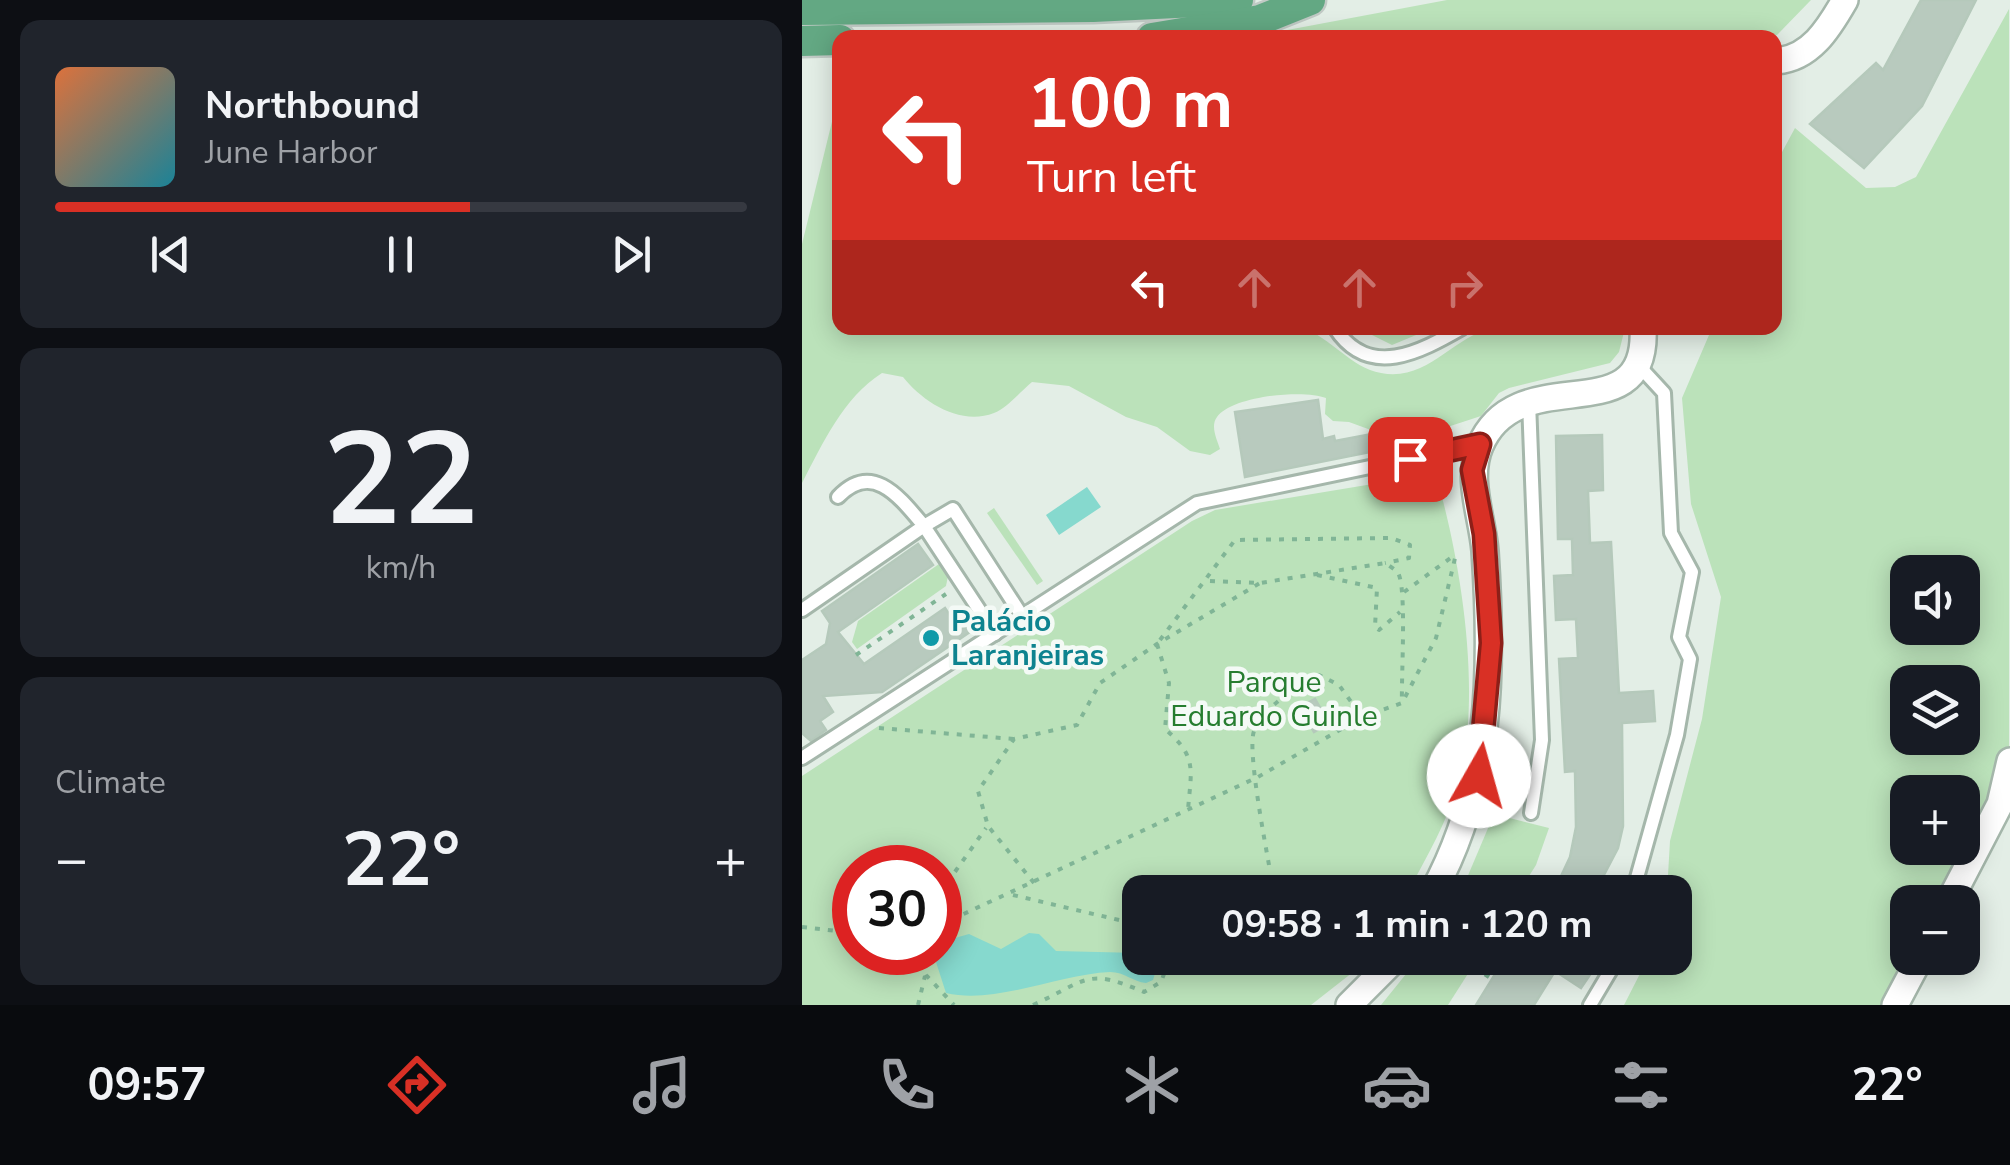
<!DOCTYPE html>
<meta charset="utf-8">
<style>
body{margin:0;font-family:"Nunito Sans",sans-serif;background:#20242c;color:#f1f3f6;height:100vh;display:flex;flex-direction:column;font-size:38px;white-space:nowrap}
*{box-sizing:border-box;margin:0}
p{font-size:32px;color:#9ea1a6}
.icon{flex:none;width:55px;height:55px;fill:none;stroke:currentColor;stroke-width:2;stroke-linecap:round;stroke-linejoin:round}
.map{position:relative;flex:1;overflow:hidden}
.sheet{display:flex;flex-direction:column;gap:20px;padding:20px;background:#0d0f14;width:802px}
.sheet>*{flex:none}
.top-card{position:absolute;left:30px;top:30px;width:950px;height:305px;border-radius:20px;box-shadow:0 5px 25px #0003;background:#d93025;color:#fff;overflow:hidden}
.fabs{position:absolute;left:1088px;top:555px;display:grid;gap:20px}
.fabs a{display:grid;place-items:center;width:90px;height:90px;border-radius:20px;background:#171b24;box-shadow:0 5px 25px #0003;font-size:50px}
.speed{position:absolute;left:30px;top:845px;display:flex;gap:20px;font-size:50px;font-weight:700;text-align:center}
.speed>*{display:grid;place-content:center;width:130px;height:130px;border-radius:50%;background:#171b24;box-shadow:0 5px 25px #0003;line-height:1}
.speed .limit{border:15px solid #d22;background:#fff;color:#111}
.pin{position:absolute;display:grid;place-items:center;width:85px;height:85px;color:#fff;margin:-42px;border-radius:20px;box-shadow:0 5px 15px #0006}
.me{position:absolute;width:110px;margin:-55px;rotate:7deg;stroke-linejoin:round;filter:drop-shadow(0 0 8px #0008)}
.turn{display:flex;align-items:center;gap:35px;height:210px;padding:0 30px;font-size:45px}
.turn .icon{width:130px;height:130px;stroke-width:2.5}
.turn b{display:block;font-size:70px;line-height:85px}
.lanes{display:flex;align-items:center;height:95px;padding:0 30px;background:#0003;justify-content:center;gap:50px;direction:ltr}
.lanes .off{opacity:.35}
.big{font-size:75px;font-weight:700;line-height:1.1}
.sheet .widget{flex:1;display:flex;flex-direction:column;justify-content:center;gap:15px;min-width:0;padding:0 35px;border-radius:20px;background:#20242c}
.sheet .dial{align-items:center;gap:0}
.dial b{font-size:130px;line-height:1}
.song{display:flex;align-items:center;gap:30px}
.cover{width:120px;height:120px;border-radius:15px;background:linear-gradient(135deg,hsl(20 70% 55%),hsl(190 70% 35%))}
.played{height:10px;border-radius:5px;background:linear-gradient(90deg,#d93025 60%,#363941 60%)}
.keys{display:flex;justify-content:space-around;direction:ltr}
.heat{display:flex;justify-content:space-between;align-items:center;font-size:55px;direction:ltr}
.trip{position:absolute;left:320px;top:875px;width:570px;height:100px;border-radius:20px;background:#171b24;box-shadow:0 5px 25px #0003;font-weight:700;line-height:100px;text-align:center}
.tab-bar{display:flex;height:160px;justify-content:space-around;align-items:center;background:#090b0e;color:#9ea1a6}
.tab-bar .icon{width:70px;height:70px}
.tab-bar .active{color:#d93025}
.tab-bar b{font-size:45px;color:#f1f3f6}
main{display:flex;flex:1;min-height:0}
.map>svg:first-child{display:block}
.green{fill:#bbe2ba;fill-rule:evenodd}
.water{fill:#86d9ce}
.building{fill:#b8cabe;stroke:#b5c9bb;stroke-width:2.5}
.lines{fill:none;stroke-linecap:round;stroke-linejoin:round}
.service-casing{stroke:#a5b7ab;stroke-width:18}
.minor-casing{stroke:#a5b7ab;stroke-width:30}
.primary-casing{stroke:#c1cac5;stroke-width:35}
.path{stroke:#80b596;stroke-width:4;stroke-dasharray:5 8;stroke-linecap:butt}
.service{stroke:#fff;stroke-width:12}
.minor{stroke:#fff;stroke-width:25}
.primary{stroke:#63a883;stroke-width:30}
.route-casing{stroke:#8d1f18;stroke-width:25}
.route{stroke:#d93025;stroke-width:18}
.culture-dot{fill:#0f9aa8;stroke:#f4faf6;stroke-width:4}
.labels{text-anchor:middle;stroke-width:9;stroke-linejoin:round;paint-order:stroke}
.culture-label{font-size:30px;font-weight:bold;fill:#0d838f;stroke:#f4faf6;text-anchor:start}
.park-label{font-size:30px;fill:#267d2f;stroke:#f4faf6}
</style>
<main>
<section class="sheet">
<div class="widget">
<div class="song"><i class="cover"></i><div><b>Northbound</b><p>June Harbor</p></div></div>
<div class="played"></div>
<div class="keys"><svg class="icon" aria-label="previous" viewBox="0 0 24 24"><path d="M18 5L8 12l10 7zM5 5v14"/></svg><svg class="icon" aria-label="pause" viewBox="0 0 24 24"><path d="M8 5v14M16 5v14"/></svg><svg class="icon" aria-label="next" viewBox="0 0 24 24"><path d="M6 5l10 7-10 7zM19 5v14"/></svg></div>
</div>
<div class="widget dial"><b>22</b><p>km/h</p></div>
<div class="widget"><p>Climate</p>
<div class="heat"><a>−</a><b class="big">22°</b><a>+</a></div>
</div>
</section>
<div class="map">
<svg width="1208" height="1005" viewBox="0 0 1208 1005">
<rect width="100%" height="100%" fill="#e3eee6"/>
<g class="green">
<polygon points="645,0 1009,0 975,35 955,37 442,38"/>
<path d="M1207 9V758L1137 902H1105V958L1089 1005H822L846 958H872V892H865L868 841 900 719 919 597 889 504 880 398 910 328H972L973 165 993 128 1064 188 1093 187 1114 177ZM1105 572H1160V628H1105ZM1105 682H1160V738H1105ZM1105 792H1160V848H1105Z"/>
<path d="M37 93 38 328H500C529 337 549 368 579 373 626 382 651 336 691 328 725 321 786 327 823 328L817 352 808 363 707 388 697 393 679 416 627 433 588 437 547 422 531 421 523 414 524 398C502 389 430 396 415 417 408 426 415 440 418 449L408 455 388 451 355 427 324 417 267 386 230 382C219 391 205 408 192 413 158 426 121 402 101 377L80 373C41 398 21 443 0 483V244Z"/>
<polygon points="556,328 631,328 590,345"/>
<path d="M601 479 622 483 640 497C661 578 679 698 657 780 646 821 625 856 606 892H338V958H569L509 1005H0V776L390 521 413 510ZM52 868H138V952H52Z"/>
<polygon points="192,508 241,581 235,585 185,513"/>
<polygon points="137,564 146,576 144,586 55,649 50,642 56,621"/>
<polygon points="692,814 747,828 734,865 717,892 659,892"/>
<polygon points="617,958 676,958 646,1005 579,1005"/>
</g>
<g class="water">
<polygon points="285,487 299,507 257,535 244,515"/>
<path d="M227 933 237 934 254 951 337 953 338 958H352L356 964 351 980 344 983C331 982 323 972 308 972 258 974 193 1005 144 993L134 962 146 940 167 934 199 949Z"/>
</g>
<g class="building">
<polygon points="1119,0 1174,0 1120,106 1062,168 1008,124 1074,63 1081,70"/>
<polygon points="516,400 521,439 532,436 533,441 570,434 573,451 443,477 433,412"/>
<polygon points="800,435 801,490 786,491 788,543 809,542 817,693 851,691 853,721 820,723 821,826 816,848 793,892 765,892 754,887 768,857 774,827 773,771 763,772 757,659 776,658 774,619 754,620 752,576 771,575 770,539 756,539 754,436"/>
<polygon points="116,544 131,565 36,632 62,664 143,608 147,614 153,610 168,632 80,692 21,696 31,712 18,721 24,730 9,741 0,733 0,660 24,644 28,623 20,611"/>
<polygon points="513,699 527,723 512,732 498,707"/>
<polygon points="703,958 781,958 794,966 779,988 753,971 732,1005 674,1005"/>
</g>
<g class="lines">
<defs>
<g id="service">
<path d="M533 328C567 380 618 352 660 328"/>
<polyline points="727,402 740,740 729,813"/>
<path d="M0 610 122 526C99 499 71 460 36 497"/>
<polyline points="193,634 122,526 151,509 220,616"/>
<polyline points="0,758 395,503 678,444"/>
<polyline points="831,892 875,735 888,659 877,637 890,572 869,533 862,393 838,367"/>
<polyline points="788,1005 813,963 810,958"/>
</g>
<g id="minor">
<path d="M972 61C1008 60 1027 28 1043 0"/>
<path d="M631 892C690 784 691 671 683 551 680 516 664 479 678 446 716 356 847 437 841 328"/>
<polyline points="1147,902 1198,804 1208,761"/>
<polyline points="547,1005 594,958"/>
<polyline points="1093,1005 1118,958"/>
</g>
<g id="primary">
<polyline points="0,10 291,7 436,0"/>
<polyline points="350,38 458,20 508,0"/>
<polyline points="0,41 38,40"/>
</g>
</defs>
<use href="#service" class="service-casing"/>
<use href="#minor" class="minor-casing"/>
<use href="#primary" class="primary-casing"/>
<g class="path">
<polyline points="515,575 575,588 573,627 577,630 598,612"/>
<path d="M408 581 458 583 583 563C585 564 595 571 596 573 605 587 599 679 600 703"/>
<polyline points="602,592 654,554"/>
<polyline points="358,640 433,540 589,538 608,545 607,558 583,563"/>
<path d="M355 644 367 683 363 729C396 757 389 770 386 810"/>
<polyline points="54,655 144,594"/>
<polyline points="77,728 212,739"/>
<path d="M467 865C463 842 445 749 452 731 461 708 496 685 517 675L537 685 560 717"/>
<polyline points="232,883 186,826 176,791 212,739 275,725 298,683 355,644 458,583"/>
<polyline points="731,892 735,887 744,892"/>
<polyline points="138,893 184,828"/>
<polyline points="211,895 338,925"/>
<polyline points="138,925 456,777 560,717 600,703 634,638 654,554"/>
<polyline points="0,927 52,933"/>
<polyline points="111,952 124,975 152,1005"/>
<polyline points="687,977 681,973 691,958"/>
<polyline points="116,1005 123,976"/>
<path d="M231 1005C286 980 284 967 342 992L359 982 368 958"/>
</g>
<use href="#service" class="service"/>
<use href="#minor" class="minor"/>
<use href="#primary" class="primary"/>
</g>
<g class="lines">
<defs>
<polyline id="route" points="608,459 678,444 670,470 682,534 689,643 677,776"/>
</defs>
<use href="#route" class="route-casing"/>
<use href="#route" class="route"/>
</g>
<circle class="culture-dot" cx="129" cy="638" r="10"/>
<g class="labels">
<g class="culture-label">
<text x="149" y="631">Palácio<tspan x="149" dy="34">Laranjeiras</tspan></text>
</g>
<g class="park-label">
<text x="472" y="692">Parque<tspan x="472" dy="34">Eduardo Guinle</tspan></text>
</g>
</g>
</svg>
<div class="fabs">
<a><svg class="icon" aria-label="sound" viewBox="0 0 24 24"><path d="M4 9h4l5-4v14l-5-4H4zM17 9q2 3 0 6"/></svg></a>
<a><svg class="icon" aria-label="layers" viewBox="0 0 24 24"><path d="M12 4l9 5-9 5-9-5zM3 14l9 5 9-5"/></svg></a>
<a>+</a>
<a>−</a>
</div>
<div class="speed"><div class="limit">30</div></div>
<div class="pin" style="left:608px;top:459px;background:#d93025"><svg class="icon" aria-label="arrive" viewBox="0 0 24 24"><path d="M6 21V4h12l-3 4 3 4H6"/></svg></div>
<svg class="me" style="left:677px;top:776px" viewBox="-20 -20 40 40"><circle r="19" fill="#fff"/><path d="M0-13L10 11 0 6-10 11z" fill="#d93025"/></svg>
<div class="trip">09:58 · 1 min · 120 m</div>
<div class="top-card">
<div class="turn"><svg class="icon" aria-label="left" viewBox="0 0 24 24"><path d="M17 20v-9H6M10 6l-5 5 5 5"/></svg><div><b>100 m</b>Turn left</div></div>
<div class="lanes"><svg class="icon" aria-label="left" viewBox="0 0 24 24"><path d="M17 20v-9H6M10 6l-5 5 5 5"/></svg><svg class="icon off" aria-label="ahead" viewBox="0 0 24 24"><path d="M12 20V5M6 11l6-6 6 6"/></svg><svg class="icon off" aria-label="ahead" viewBox="0 0 24 24"><path d="M12 20V5M6 11l6-6 6 6"/></svg><svg class="icon off" aria-label="right" viewBox="0 0 24 24"><path d="M7 20v-9h11M14 6l5 5-5 5"/></svg></div>
</div>
</div>
</main>
<nav class="tab-bar">
<b>09:57</b>
<svg class="icon active" aria-label="directions" viewBox="0 0 24 24"><path d="M12 3l9 9-9 9-9-9zM9 14v-3h6M13 9l2 2-2 2"/></svg>
<svg class="icon" aria-label="music" viewBox="0 0 24 24"><path d="M9 18V5l10-2v13"/><circle cx="6" cy="18" r="3"/><circle cx="16" cy="16" r="3"/></svg>
<svg class="icon" aria-label="phone" viewBox="0 0 24 24"><path d="M5 4h4l2 5-3 2q2 4 5 5l2-3 5 2v4C11 20 4 13 5 4z"/></svg>
<svg class="icon" aria-label="climate" viewBox="0 0 24 24"><path d="M12 3v18M4 7l16 10M4 17L20 7"/></svg>
<svg class="icon" aria-label="car" viewBox="0 0 24 24"><path d="M5 17H2v-5l4-1 3-4h7l3 4 3 1v5h-3M9 17h6M6 11h13"/><circle cx="7" cy="17" r="2"/><circle cx="17" cy="17" r="2"/></svg>
<svg class="icon" aria-label="filters" viewBox="0 0 24 24"><path d="M4 7h16M4 17h16"/><circle cx="9" cy="7" r="2"/><circle cx="15" cy="17" r="2"/></svg>
<b>22°</b>
</nav>
